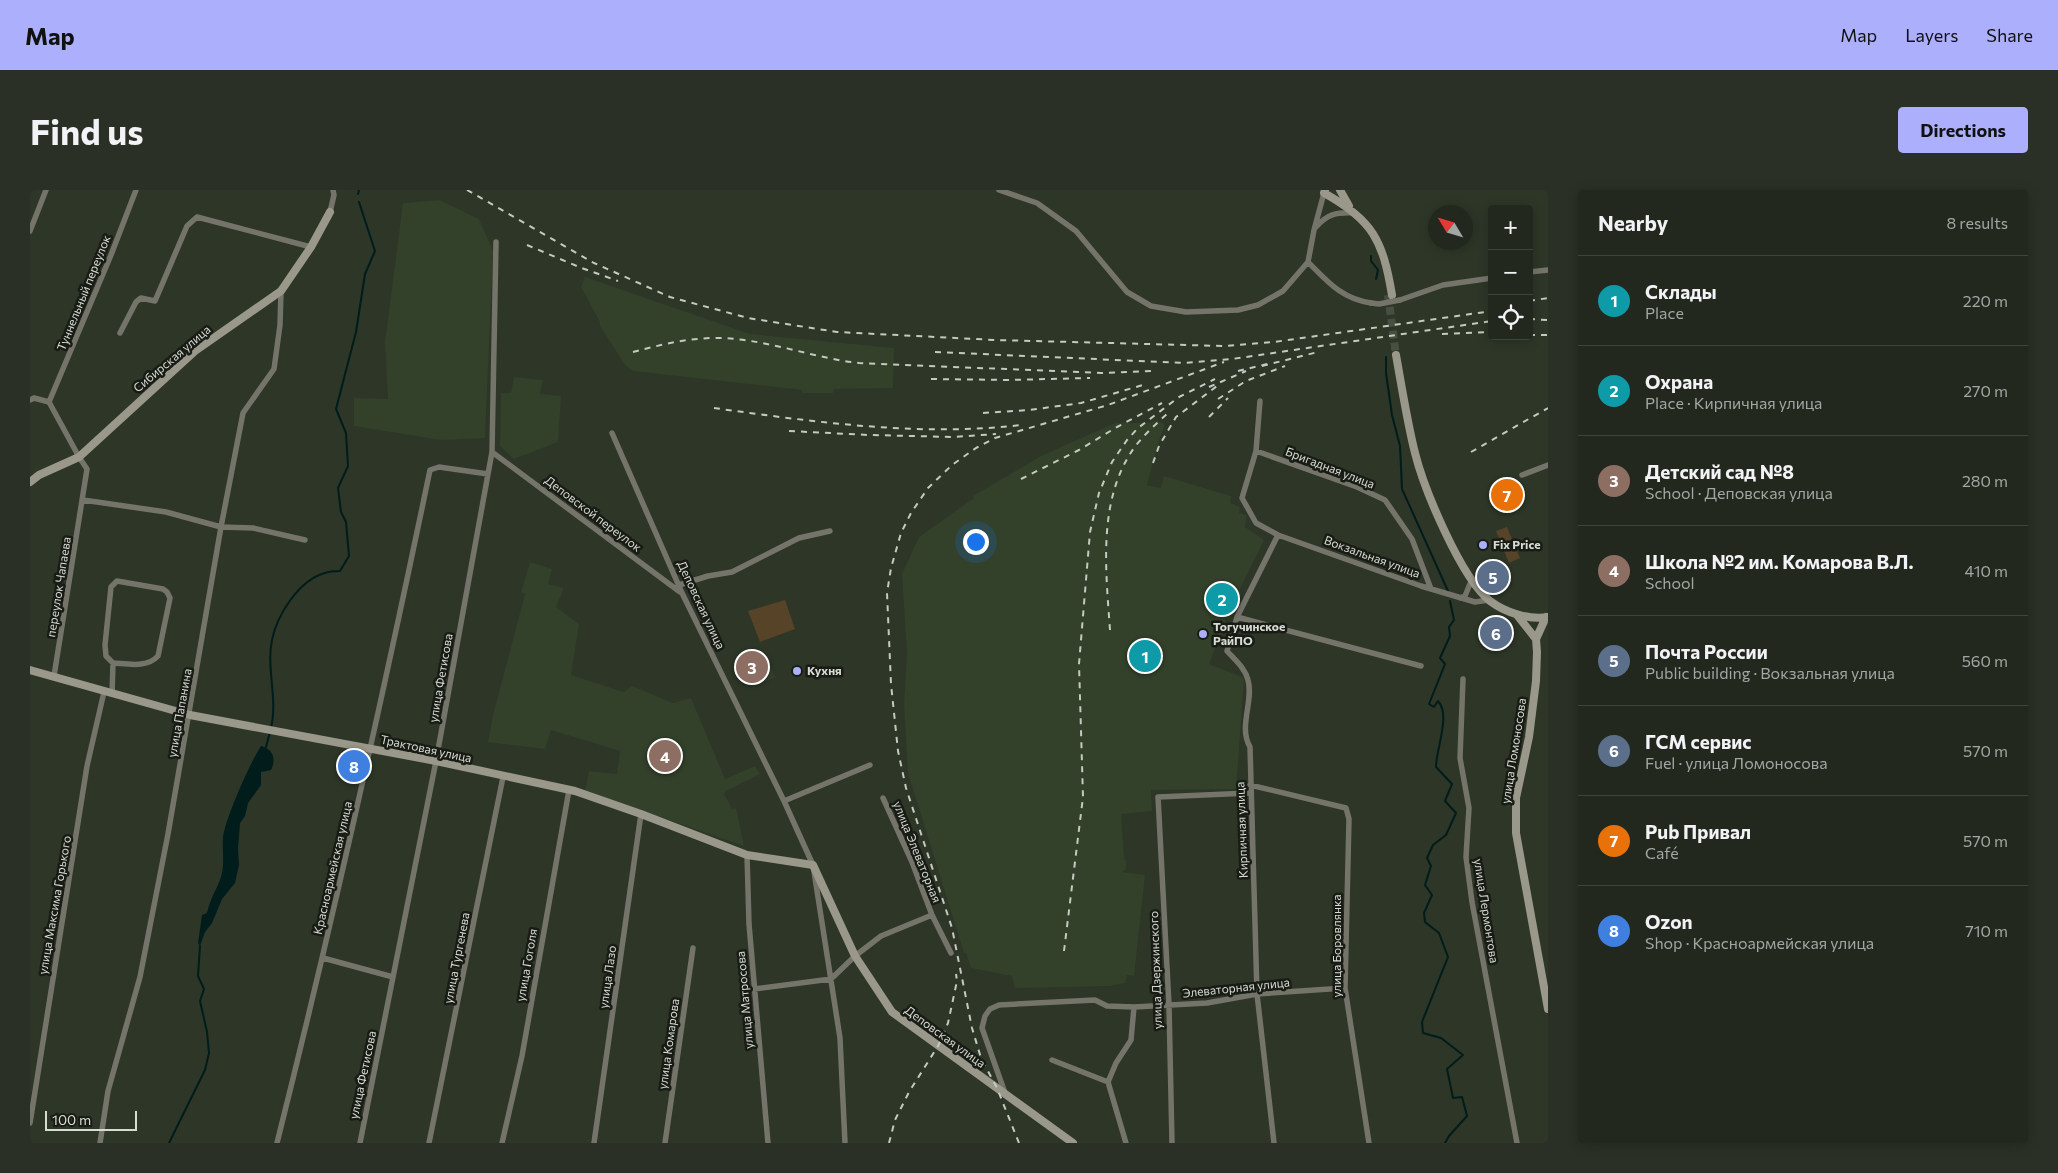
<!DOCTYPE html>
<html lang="en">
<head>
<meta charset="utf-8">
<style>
	body { margin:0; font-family:Commissioner,sans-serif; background:#2a3026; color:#f1f3f6 }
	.controls { position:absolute; right:15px; top:15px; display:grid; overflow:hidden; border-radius:5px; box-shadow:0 2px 12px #0003 }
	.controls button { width:45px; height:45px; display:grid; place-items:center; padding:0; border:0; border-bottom:1px solid #3f443b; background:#22281d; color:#f1f3f6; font:25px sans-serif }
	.compass { position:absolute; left:1398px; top:15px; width:45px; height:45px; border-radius:50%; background:#22281d; box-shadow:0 2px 12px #0003; rotate:308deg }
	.scale { position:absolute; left:15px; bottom:12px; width:92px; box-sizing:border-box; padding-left:5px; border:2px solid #d6dcd2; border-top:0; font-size:14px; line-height:18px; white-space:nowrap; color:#d6dcd2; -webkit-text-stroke:4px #181c15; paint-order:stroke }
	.you { position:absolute; left:945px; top:351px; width:18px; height:18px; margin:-12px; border:4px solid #fff; border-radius:50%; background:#1a73e8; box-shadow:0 0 0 8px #1a73e833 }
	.badge { display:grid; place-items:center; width:32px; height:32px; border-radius:50%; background:#acaffb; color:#fff; font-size:16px; font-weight:700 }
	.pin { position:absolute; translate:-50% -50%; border:2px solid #fff; box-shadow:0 1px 5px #0006 }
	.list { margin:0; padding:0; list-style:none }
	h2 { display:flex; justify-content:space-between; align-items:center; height:65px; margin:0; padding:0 20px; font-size:21px }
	h2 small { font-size:16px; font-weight:400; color:#a2a6a4 }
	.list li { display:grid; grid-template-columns:32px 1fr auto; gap:15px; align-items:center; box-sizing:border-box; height:90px; padding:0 20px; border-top:1px solid #3f443b }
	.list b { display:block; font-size:19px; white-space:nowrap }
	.list p { margin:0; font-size:16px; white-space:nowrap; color:#a2a6a4 }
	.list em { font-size:16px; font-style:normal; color:#a2a6a4 }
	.icon { flex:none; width:28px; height:28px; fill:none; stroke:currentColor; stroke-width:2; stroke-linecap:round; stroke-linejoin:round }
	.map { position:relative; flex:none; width:1518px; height:953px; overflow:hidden; border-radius:5px }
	header { display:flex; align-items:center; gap:30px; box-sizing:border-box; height:70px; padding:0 25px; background:#acaffb; color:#111 }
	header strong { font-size:24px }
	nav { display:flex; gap:28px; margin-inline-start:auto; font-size:18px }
	.intro { display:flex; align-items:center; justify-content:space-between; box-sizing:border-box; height:120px; padding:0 30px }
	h1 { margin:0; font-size:35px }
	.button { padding:12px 22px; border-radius:5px; background:#acaffb; color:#111; font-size:18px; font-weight:700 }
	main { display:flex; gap:30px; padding:0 30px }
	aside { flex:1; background:#22281d; border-radius:5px; box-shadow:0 2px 12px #0003 }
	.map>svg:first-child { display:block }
</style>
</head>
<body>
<header>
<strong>Map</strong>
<nav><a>Map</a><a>Layers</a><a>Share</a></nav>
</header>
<div class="intro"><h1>Find us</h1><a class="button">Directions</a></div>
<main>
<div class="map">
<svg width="1518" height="953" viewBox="0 0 1518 953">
	<rect width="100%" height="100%" fill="#2d3627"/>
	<!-- built -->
	<path fill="#33402a" d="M 409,10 L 449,29 L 463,61 L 455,248 L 411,250 L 324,236 L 324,208 L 358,209 L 355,152 L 373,13 Z
		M 555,87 L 720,144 L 864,158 L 863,198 L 804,199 L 803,203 L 772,203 L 772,200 L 603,181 L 595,175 L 570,136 L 570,132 L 551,97 Z
		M 484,187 L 513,190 L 510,204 L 531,206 L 528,252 L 484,269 L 470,256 L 471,203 L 481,203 Z
		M 1127,230 L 1135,235 L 1129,250 L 1117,295 L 1131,298 L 1134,286 L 1201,306 L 1200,313 L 1210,317 L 1209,323 L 1217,325 L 1215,337 L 1234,350 L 1209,401 L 1212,404 L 1199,429 L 1195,428 L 1195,433 L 1179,474 L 1212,487 L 1214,490 L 1206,599 L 1121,600 L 1122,621 L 1091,624 L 1094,669 L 1096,670 L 1096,679 L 1092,682 L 1115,685 L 1104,786 L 1097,785 L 1095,793 L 1080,796 L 985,798 L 982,786 L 941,778 L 936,763 L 934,763 L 878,583 L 874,514 L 877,463 L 872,384 L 889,347 L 944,308 L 943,306 L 1011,266 L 1085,233 L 1116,233 Z
		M 500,372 L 522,379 L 518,394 L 534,398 L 526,417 L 549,434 L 541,485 L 594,502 L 602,496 L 643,513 L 661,508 L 695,589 L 725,576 L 730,584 L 696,601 L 694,604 L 702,619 L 706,618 L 714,656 L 555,601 L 559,581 L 587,584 L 590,561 L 521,540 L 515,559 L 458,552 L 463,525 L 495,404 L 491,402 Z
		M 730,459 L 735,469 L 729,472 L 732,479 L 740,475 L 745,487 L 723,497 L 709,469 Z"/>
	<!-- green -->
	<path fill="#574328" d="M 1477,337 L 1490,368 L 1479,373 L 1466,341 Z
		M 755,410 L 765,439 L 730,452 L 718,421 Z"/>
	<!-- water -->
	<path fill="#001c1b" d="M 231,556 C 244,559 246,570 241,580 L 231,582 L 231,595 L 218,613 L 215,626 L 210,633 L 208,658 L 209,675 L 205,693 L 192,709 L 182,733 L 175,742 L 170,756 L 168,753 L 172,725 L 177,723 C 180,709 187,699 191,687 C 195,674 192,661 193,648 C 195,629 220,573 231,556 Z"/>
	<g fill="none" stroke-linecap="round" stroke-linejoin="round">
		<!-- stream -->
		<path stroke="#001c1b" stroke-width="2" d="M 328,4 L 329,0
			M 1341,66 L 1341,71 L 1348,80 L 1346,89
			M 1356,167 L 1356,183 L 1362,225 L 1370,256 L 1372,299 L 1418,401
			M 241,538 C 248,510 236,477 242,450 C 247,425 269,390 295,383 C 300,381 306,381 310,381 L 319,366 L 316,332 L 311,322 L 308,298 L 318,276 L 316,243 L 306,219 L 326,142 L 335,84 L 345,61 L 329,12
			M 236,557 L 240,542
			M 139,953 L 175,880 L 179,863 L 177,842 L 170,811 L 174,799 L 168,786 L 170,756
			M 1415,953 L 1419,946 L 1437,926 L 1432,907 L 1423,908 L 1417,879 L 1433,865 L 1411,848 L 1393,843 L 1392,832 L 1418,767 L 1409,743 L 1395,732 L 1394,723 L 1402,705 L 1395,695 L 1401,676 L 1397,668 L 1403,655 L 1416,645 L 1426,623 L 1415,611 L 1422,594 L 1406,577 C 1406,559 1421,525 1408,511 L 1404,517 L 1399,514 L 1415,474 L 1410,468 L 1420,446 L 1419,437 L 1424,430 L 1420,411"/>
		<!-- secondary-tunnel -->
		<path stroke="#464f41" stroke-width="8" stroke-dasharray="8 4" stroke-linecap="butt" d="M 1358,105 L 1366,165"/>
		<!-- street -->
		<path stroke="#75746b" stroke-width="5.5" d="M 969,0 L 1007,13 L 1046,41 L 1097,102 L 1121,116 L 1156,122 L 1208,120 L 1228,115 L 1253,101 L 1278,72 L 1284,40 L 1294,3
			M 300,22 L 304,5 L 303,0
			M 1285,38 C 1297,24 1306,22 1325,23
			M 0,41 L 16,0
			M 1278,72 C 1298,92 1312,109 1341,113
			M 1499,82 L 1518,80
			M 1370,110 L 1413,95 L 1462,88
			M 90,143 L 106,112 L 111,108 L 125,111 L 157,36 L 167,27 L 281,57
			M 0,210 L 4,208 L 19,212 L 49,267 L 57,279 L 24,486
			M 1230,211 L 1226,261 L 1212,308 L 1226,333 L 1248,345 L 1391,396 L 1445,412 L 1459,410
			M 19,212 L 81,65 L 106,0
			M 582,243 L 652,403 L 754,611 L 783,675 L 810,848 L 815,953
			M 1226,261 L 1327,297 L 1355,310 L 1382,349 L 1401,399
			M 462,262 L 650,402
			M 1492,285 L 1518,275
			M 53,310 L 136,322 L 191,337 L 223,338 L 275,350
			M 87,391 L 133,399 L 137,402 L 140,408 L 128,466 C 117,478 99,474 83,473 L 76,466 L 75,455 L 81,397 Z
			M 649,395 L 678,386 L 702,382 L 769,348 L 800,341
			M 1430,408 L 1435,406 L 1442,389
			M 1207,427 L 1391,476
			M 1433,489 L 1430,568 L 1439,618 L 1436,667 L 1442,712 L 1487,953
			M 82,504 L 83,473
			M 1220,595 L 1316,618 L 1319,629 L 1315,798 L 1339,953
			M 853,608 L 882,672 L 902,725
			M 754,611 L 840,575
			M 717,665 L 719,734 L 738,953
			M 293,768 L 363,787
			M 724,799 L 801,789 L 825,766 L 851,746 L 902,725 L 921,763
			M 1022,870 L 1078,892
			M 975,903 L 952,838 L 955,826 L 960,819 L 969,815 L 1065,810 L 1077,816 L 1104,817 L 1177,813 L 1227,804 L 1315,798
			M 0,933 L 57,576 L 74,502
			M 70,953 L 78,901 L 110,787 L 138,644 L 191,337 L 213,223 L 244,179 L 250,135 L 251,101
			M 247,953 C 303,730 353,506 400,280 L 409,277 L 458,284
			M 330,953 L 406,571 L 462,262 L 466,52
			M 399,953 L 473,587
			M 472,953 L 492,866 L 539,600
			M 564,953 L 611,624
			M 635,953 L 663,758
			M 1096,953 L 1078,892 L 1086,873 L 1101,850 L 1104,817
			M 1142,953 L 1139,815 L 1128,607 L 1220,603
			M 1244,953 L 1227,804 L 1220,557 C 1208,537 1224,511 1218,490 C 1215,478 1205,470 1197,461 L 1207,427 L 1248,345"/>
		<!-- secondary -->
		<path stroke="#99988a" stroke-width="8" d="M 1295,0 L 1294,3 C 1343,30 1353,51 1362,105
			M 1310,0 L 1319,16
			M 1366,165 C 1372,198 1377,231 1385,263 C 1394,299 1431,388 1460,411 C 1476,423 1499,430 1518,427
			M 0,292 L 9,285 L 49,267 L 165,161 L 251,101 L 281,57 L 300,22
			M 1487,425 L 1506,449
			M 1516,427 L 1506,449 L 1507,462 L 1506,491 L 1499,547 L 1486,608 L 1486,643 L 1518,819
			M 0,480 L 160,525 L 406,571 L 545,601 L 611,624 L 717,665 L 783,675 L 825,766 L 862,822 L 1043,953"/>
		<!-- rail -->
		<path stroke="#c4cac0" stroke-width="2" stroke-dasharray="6 6" stroke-linecap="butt" d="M 437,0 L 564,73 L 640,107 L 718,128 L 807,142 L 965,150 L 1194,156 L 1244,152 L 1462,121
			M 497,55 L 549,77 L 588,91
			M 1499,111 L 1518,108
			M 1499,129 L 1518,130
			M 1412,144 L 1462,142
			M 1499,145 L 1518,145
			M 603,162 C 630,155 657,148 686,148 C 734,148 782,168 829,173 L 1071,183 L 1122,181
			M 905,162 L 1155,173 L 1202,169 L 1462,131
			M 1232,176 L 1288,162
			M 1208,181 L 1237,174
			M 901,189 L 978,190 L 1060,188
			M 1179,197 L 1216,181
			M 1188,209 L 1216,191 L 1255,176
			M 684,218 C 784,232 891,247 991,235
			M 953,223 L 999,220 L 1051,213 L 1113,195
			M 1179,227 L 1198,208
			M 759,241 L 839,245 L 924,247 L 966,244
			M 1441,262 L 1518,218
			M 1123,273 L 1129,256 L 1146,227 L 1187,196
			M 991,289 L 1049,260 L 1087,237 L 1132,213
			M 1080,440 C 1076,383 1068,315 1100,264 C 1109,249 1126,234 1139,222
			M 1034,761 L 1053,607 L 1049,474 L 1060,342 L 1069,303 L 1082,272 L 1097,250 L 1108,238 L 1149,207 L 1185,189
			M 859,953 L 865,930 L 879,902 L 908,856 L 918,833 L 927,791 L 926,784
			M 989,953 L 967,898 L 951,868 L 942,838 L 922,738 L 876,598 L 868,561 L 861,494 L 857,403 L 861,378 L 871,343 L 881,323 L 898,298 L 922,275 L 946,258 L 965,248 L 1078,215 L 1194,172"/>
		<!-- street-bridge -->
		<path stroke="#75746b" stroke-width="5.5" d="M 1341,113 L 1349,114 L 1370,110"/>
	</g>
	<!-- markers -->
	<g fill="#acaffb" stroke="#181c15" stroke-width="2">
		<circle cx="1453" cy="355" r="5"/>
		<circle cx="1173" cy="444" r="5"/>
		<circle cx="767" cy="481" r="5"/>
	</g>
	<g text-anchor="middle" stroke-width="5" stroke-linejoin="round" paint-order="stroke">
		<!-- street labels -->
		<g font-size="12" fill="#d6dcd2" stroke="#181c15">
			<text transform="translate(54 103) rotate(-68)" y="4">Туннельный переулок</text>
			<text transform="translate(142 169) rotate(-40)" y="4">Сибирская улица</text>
			<text transform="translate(1300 278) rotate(21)" y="4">Бригадная улица</text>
			<text transform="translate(563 324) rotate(37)" y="4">Деповской переулок</text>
			<text transform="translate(1342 367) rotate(20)" y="4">Вокзальная улица</text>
			<text transform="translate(29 397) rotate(-81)" y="4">переулок Чапаева</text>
			<text transform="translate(671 415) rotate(65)" y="4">Деповская улица</text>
			<text transform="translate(411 488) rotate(-80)" y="4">улица Фетисова</text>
			<text transform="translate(150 523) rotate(-80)" y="4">улица Папанина</text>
			<text transform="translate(396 559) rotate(12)" y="4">Трактовая улица</text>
			<text transform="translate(1484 561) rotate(-81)" y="4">улица Ломоносова</text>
			<text transform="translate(1212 640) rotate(-92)" y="4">Кирпичная улица</text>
			<text transform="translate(887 662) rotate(68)" y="4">улица Элеваторная</text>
			<text transform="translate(303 678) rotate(-77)" y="4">Красноармейская улица</text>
			<text transform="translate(25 715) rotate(-80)" y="4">улица Максима Горького</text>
			<text transform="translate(1456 721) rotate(81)" y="4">улица Лермонтова</text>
			<text transform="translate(1307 756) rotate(-90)" y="4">улица Боровлянка</text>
			<text transform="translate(427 768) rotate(-79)" y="4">улица Тургенева</text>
			<text transform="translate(497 775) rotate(-80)" y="4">улица Гоголя</text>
			<text transform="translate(1126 780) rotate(-92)" y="4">улица Дзержинского</text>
			<text transform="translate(578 787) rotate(-82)" y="4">улица Лазо</text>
			<text transform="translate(1206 798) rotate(-6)" y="4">Элеваторная улица</text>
			<text transform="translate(715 810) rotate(-95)" y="4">улица Матросова</text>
			<text transform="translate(915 847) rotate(36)" y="4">Деповская улица</text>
			<text transform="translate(639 854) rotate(-82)" y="4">улица Комарова</text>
			<text transform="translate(333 885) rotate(-78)" y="4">улица Фетисова</text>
		</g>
		<!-- poi labels -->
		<g font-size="12" font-weight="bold" fill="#d6dcd2" stroke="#181c15" text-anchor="start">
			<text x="1463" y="359">Fix Price</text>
			<text x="1183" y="441">Тогучинское<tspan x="1183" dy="14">РайПО</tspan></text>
			<text x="777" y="485">Кухня</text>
		</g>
	</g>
</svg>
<div class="controls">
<button>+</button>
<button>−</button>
<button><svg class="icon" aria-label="locate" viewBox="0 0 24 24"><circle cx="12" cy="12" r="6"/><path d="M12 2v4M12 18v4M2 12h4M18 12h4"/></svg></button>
</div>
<svg class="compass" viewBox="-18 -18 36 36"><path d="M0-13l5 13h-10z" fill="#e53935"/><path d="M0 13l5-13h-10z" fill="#a2a6a4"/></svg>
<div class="scale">100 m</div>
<div class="you"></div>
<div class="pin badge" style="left:1115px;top:466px;background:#0f9aa8">1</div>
<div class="pin badge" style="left:1192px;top:409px;background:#0f9aa8">2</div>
<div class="pin badge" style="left:722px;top:477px;background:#8d6e63">3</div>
<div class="pin badge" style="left:635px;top:566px;background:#8d6e63">4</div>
<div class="pin badge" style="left:1463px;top:387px;background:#5c6f8a">5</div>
<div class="pin badge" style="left:1466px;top:443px;background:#5c6f8a">6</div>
<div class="pin badge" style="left:1477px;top:305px;background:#e8710a">7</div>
<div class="pin badge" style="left:324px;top:576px;background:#3f7fe0">8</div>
</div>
<aside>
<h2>Nearby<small>8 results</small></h2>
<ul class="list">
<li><span class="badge" style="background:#0f9aa8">1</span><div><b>Склады</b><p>Place</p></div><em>220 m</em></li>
<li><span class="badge" style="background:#0f9aa8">2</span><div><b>Охрана</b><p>Place · Кирпичная улица</p></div><em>270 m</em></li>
<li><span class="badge" style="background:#8d6e63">3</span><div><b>Детский сад №8</b><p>School · Деповская улица</p></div><em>280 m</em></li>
<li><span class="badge" style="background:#8d6e63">4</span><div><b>Школа №2 им. Комарова В.Л.</b><p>School</p></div><em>410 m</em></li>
<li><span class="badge" style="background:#5c6f8a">5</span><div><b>Почта России</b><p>Public building · Вокзальная улица</p></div><em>560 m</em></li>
<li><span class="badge" style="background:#5c6f8a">6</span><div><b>ГСМ сервис</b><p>Fuel · улица Ломоносова</p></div><em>570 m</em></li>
<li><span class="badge" style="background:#e8710a">7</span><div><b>Pub Привал</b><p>Café</p></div><em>570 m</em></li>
<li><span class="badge" style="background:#3f7fe0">8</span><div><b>Ozon</b><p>Shop · Красноармейская улица</p></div><em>710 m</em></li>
</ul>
</aside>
</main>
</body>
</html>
